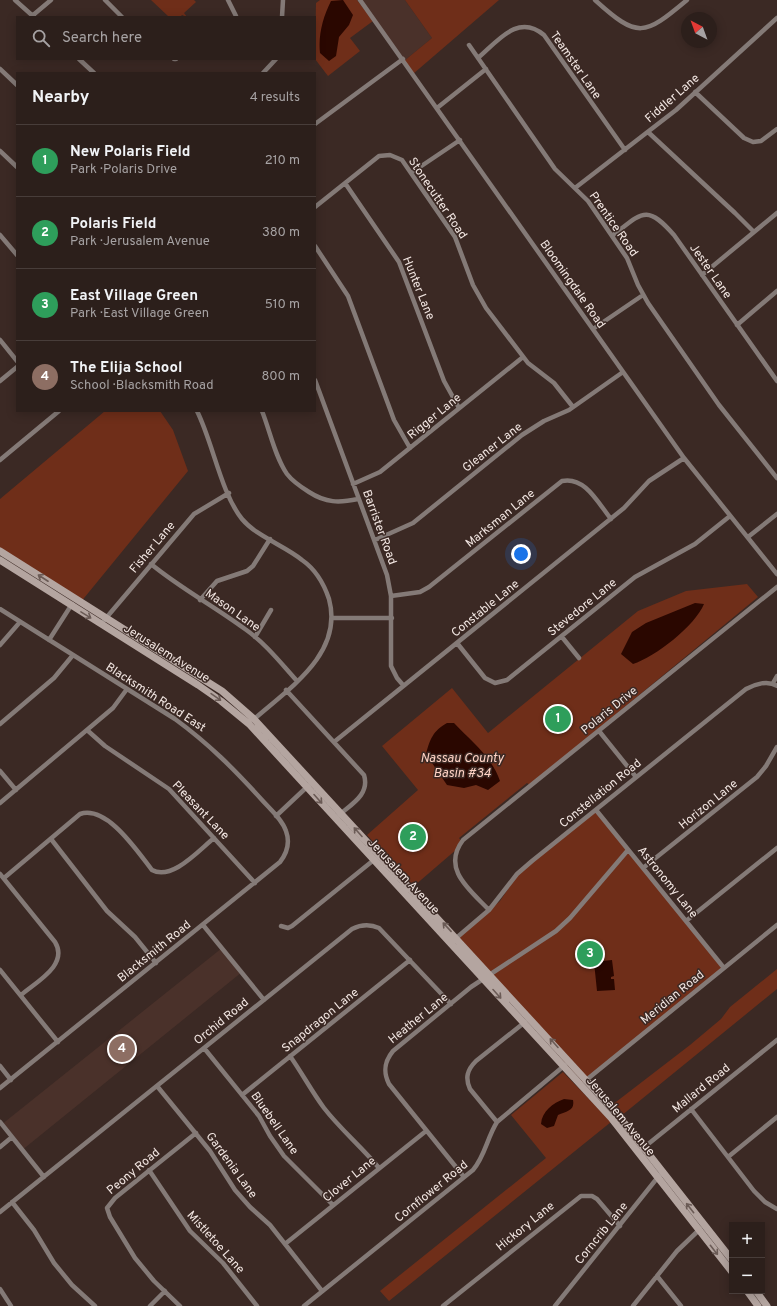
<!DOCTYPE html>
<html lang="en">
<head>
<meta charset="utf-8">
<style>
	body { margin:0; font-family:Overpass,sans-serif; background:#382c28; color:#f1f3f6 }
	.controls { position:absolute; right:12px; bottom:12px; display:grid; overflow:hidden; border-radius:0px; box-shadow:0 2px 10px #0003 }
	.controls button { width:36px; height:36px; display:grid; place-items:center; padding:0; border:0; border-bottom:1px solid #483d3a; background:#2c1f1b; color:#f1f3f6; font:20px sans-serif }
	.compass { position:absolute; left:681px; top:12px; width:36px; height:36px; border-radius:50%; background:#2c1f1b; box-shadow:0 2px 10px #0003; rotate:319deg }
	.you { position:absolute; left:521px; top:554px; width:14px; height:14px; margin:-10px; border:3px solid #fff; border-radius:50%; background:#1a73e8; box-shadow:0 0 0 6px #1a73e833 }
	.badge { display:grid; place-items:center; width:26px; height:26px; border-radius:50%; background:#78bff8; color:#fff; font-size:13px; font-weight:700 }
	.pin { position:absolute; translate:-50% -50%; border:2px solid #fff; box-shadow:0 1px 4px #0006 }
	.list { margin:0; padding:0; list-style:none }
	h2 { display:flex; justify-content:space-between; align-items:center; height:52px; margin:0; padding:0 16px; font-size:17px }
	h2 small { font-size:13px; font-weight:400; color:#a6a2a3 }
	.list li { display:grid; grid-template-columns:26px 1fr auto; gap:12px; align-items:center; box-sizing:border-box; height:72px; padding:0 16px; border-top:1px solid #483d3a }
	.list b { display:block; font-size:15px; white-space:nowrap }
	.list p { margin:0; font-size:13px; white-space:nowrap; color:#a6a2a3 }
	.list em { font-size:13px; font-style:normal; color:#a6a2a3 }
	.icon { flex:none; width:22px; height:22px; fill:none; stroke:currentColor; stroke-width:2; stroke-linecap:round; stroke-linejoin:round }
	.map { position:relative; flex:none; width:777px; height:1306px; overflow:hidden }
	.search { position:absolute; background:#2c1f1b; box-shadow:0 2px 10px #0003; left:16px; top:16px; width:300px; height:44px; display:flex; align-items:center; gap:10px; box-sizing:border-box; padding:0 14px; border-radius:0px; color:#a6a2a3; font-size:15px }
	.panel { position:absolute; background:#2c1f1b; box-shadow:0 2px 10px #0003; left:16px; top:72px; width:300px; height:340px; border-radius:0px }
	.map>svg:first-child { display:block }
</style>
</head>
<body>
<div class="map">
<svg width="777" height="1306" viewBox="0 0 777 1306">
	<rect width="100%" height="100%" fill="#3b2924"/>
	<!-- built -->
	<path fill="#4a312a" d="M 357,0 L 405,0 L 432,38 L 404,61 Z
		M 222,948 L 242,972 L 21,1151 L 1,1125 Z"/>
	<!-- green -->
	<path fill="#6f2e19" d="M 151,0 L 194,0 L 196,2 L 184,13 L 187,17 L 182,15 L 180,17 L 169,17 Z
		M 320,0 L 357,0 L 373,21 L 350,38 L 360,51 L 328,76 L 315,59 L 316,3 Z
		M 405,0 L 499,0 L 413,74 L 404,61 L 432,38 Z
		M 105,411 L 160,411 L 173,430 L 188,471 L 80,603 L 0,552 L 0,499 Z
		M 747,584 L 758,597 L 530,785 L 527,783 L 459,838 L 462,842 L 457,849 L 414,886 L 367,835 L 418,790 L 382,746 L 452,688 L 488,733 L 638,611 L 686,591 Z
		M 597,810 L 724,968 L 583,1082 L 455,941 L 500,901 L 518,874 Z
		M 777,969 L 777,989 L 621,1116 L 612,1105 L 690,1045 L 721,1019 L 730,1007 Z
		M 563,1072 L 611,1122 L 389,1301 L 380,1291 L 546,1158 L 511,1115 Z"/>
	<!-- water -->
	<path fill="#2a0700" d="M 343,0 L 353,15 L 349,25 L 339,37 L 336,56 L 329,61 L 320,53 C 318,35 323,17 331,1 Z
		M 695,603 L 704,604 C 695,626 655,657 633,664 L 621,654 L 632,632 L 646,623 Z
		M 447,723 L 454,723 C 471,741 492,757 500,781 L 488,790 L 476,785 L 464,788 L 447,785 L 426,754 C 430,739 433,731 447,723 Z
		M 612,960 L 614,976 L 611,977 L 611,979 L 614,979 L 615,990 L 597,991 L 594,962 Z
		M 564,1099 L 573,1100 C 575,1111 567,1111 558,1115 L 554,1126 L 547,1128 L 541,1124 C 542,1111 553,1103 564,1099 Z"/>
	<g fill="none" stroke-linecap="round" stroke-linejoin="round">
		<!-- street -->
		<path stroke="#847a77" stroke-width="4.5" d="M 15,0 L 34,17
			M 105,0 L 122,17
			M 228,0 L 236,16
			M 360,0 L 684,458 L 777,574
			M 595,0 C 638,39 644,36 687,0
			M 32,16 L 51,0
			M 282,17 L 283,0
			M 469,45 L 555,169 L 588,201 L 627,258 L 638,285 L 648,303 L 719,405 L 777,478
			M 478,58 C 498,41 518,13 544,35 L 625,150
			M 79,59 L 94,73
			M 174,59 L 176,59
			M 0,69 L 17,85
			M 263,73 L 276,59
			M 695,92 L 744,138 L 753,142 L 761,141 L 777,129
			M 437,108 L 486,69
			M 315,124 L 403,59
			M 648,132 L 735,213 L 754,232
			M 0,151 L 17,167
			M 411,173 L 460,140
			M 345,183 L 399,262 L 444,381 L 459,408
			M 575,188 L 676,110 L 777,18
			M 315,207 L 379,156 L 390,155 L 402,160 L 455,237 L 473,285 L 486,308 L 528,363 L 554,383 L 573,407
			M 0,235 L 17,255
			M 612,236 C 642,213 646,203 674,235 L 777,381
			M 315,246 L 348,296 L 394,420 L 410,448
			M 702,275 L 777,213
			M 737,325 L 777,291
			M 593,329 L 643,295
			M 0,340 L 17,361
			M 315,380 L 387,575 L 391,596 L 391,666 L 397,678 L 403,685
			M 0,381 L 17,367
			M 197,411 C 213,443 221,493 242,519 C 256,536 285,546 302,560 C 315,569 324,584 329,599 C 344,654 288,689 253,720
			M 262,411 C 270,431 275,457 287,474 C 293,482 301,487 309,492 C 326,503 339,503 358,499
			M 0,460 L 59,411
			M 353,484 L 380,472 L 523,357
			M 748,537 L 777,514
			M 375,540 L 413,523 L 522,435 L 544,421 L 569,410 L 623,372
			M 151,564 C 180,588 214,606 245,629 C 265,643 280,662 297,681
			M 391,596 L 420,592 L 429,587 L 562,481 C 585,476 598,503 611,519
			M 200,600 L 217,581 L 247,571 L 253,566 L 270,539
			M 0,609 L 175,719 C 209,744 234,769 262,800 C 270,809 282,819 286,831 C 290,842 287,853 280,862 L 0,1088
			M 332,618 L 392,618
			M 101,624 L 194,514 L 229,493
			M 255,637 L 271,610
			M 562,637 L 579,658
			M 49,640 L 72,604
			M 457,643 L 485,678 L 495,683 L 507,680 L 635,577 L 695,544 L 730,516
			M 0,645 L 20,622
			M 773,683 L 777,676
			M 286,690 L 364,775 C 370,794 352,804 339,815
			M 0,724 L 54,678 L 73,655
			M 87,730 L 105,746 L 169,789 L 255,883
			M 599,731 L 636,777
			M 334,742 L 624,508 L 649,481 L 684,458
			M 0,771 L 16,790
			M 0,803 L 113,708 L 127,689
			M 596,810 L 724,968
			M 276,816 L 309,785
			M 51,839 L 107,911 L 135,937 L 156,963
			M 643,868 L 757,777 L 766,766 L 777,747
			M 0,874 L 55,942 C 69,965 36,982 21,995
			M 4,878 L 80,814 C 107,805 137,851 152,870 C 172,881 199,850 214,838
			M 489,910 C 470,890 441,869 463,840 L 777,587
			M 686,921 L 777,848
			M 203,925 L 264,1000
			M 281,926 L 288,928 L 292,926 L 375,859
			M 455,939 L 489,910 L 517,874 L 532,861 L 746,689 C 755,684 768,680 777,686
			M 0,970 L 58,1042
			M 204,1048 L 259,1116 L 270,1136 L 284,1156 L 333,1205
			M 290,1056 C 302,1073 312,1092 324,1108 C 341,1130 362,1147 379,1168
			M 0,1066 L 11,1080
			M 585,1081 L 777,925
			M 157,1086 L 210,1151 L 235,1190 L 250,1207 L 270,1225 L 322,1291
			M 242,1095 L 410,960
			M 691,1109 L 754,1191 L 765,1202 L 777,1209
			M 0,1122 L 44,1177
			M 497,1122 L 470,1089 C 465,1078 467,1070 476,1061 L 525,1022
			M 0,1147 L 12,1137
			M 642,1149 L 777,1040
			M 728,1157 L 777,1117
			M 149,1170 L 190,1231 L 223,1263 L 257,1306
			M 464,1177 L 389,1084 C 383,1072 384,1062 393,1051 L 471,987 L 556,931 L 570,918 L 628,850
			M 12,1202 L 34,1230 L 54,1263 L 72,1285 L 95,1306
			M 0,1212 L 352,929 C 362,924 370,924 379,928 L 451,1004
			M 285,1244 L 426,1131
			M 657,1276 L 681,1306
			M 0,1289 L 11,1306
			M 150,1306 L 165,1291
			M 180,1306 L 154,1281 L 135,1258 L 110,1217 L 107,1208 L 115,1198 L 196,1133
			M 304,1306 L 473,1170 C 485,1156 487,1138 497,1122 L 565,1065
			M 443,1306 L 581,1196 L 592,1196 L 597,1199 L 620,1226
			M 555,1306 L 662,1172
			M 633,1306 L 677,1251 L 700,1229"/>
		<!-- secondary -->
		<path stroke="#b4a5a0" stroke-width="7" d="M 0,551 L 222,691 L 254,719 L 618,1115 L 732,1260
			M 0,560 L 198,685 L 221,701 L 249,724 L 612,1119 L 732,1272
			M 747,1291 L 758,1306
			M 756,1291 L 767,1306"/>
	</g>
	<!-- one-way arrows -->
	<defs><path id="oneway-shaft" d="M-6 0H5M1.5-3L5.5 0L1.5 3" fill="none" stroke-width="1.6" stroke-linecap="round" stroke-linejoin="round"/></defs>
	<g stroke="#6b5b56">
		<use href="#oneway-shaft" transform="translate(43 578) rotate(-147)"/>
		<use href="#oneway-shaft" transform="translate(86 615) rotate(32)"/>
		<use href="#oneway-shaft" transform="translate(216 697) rotate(35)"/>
		<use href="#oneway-shaft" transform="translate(318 799) rotate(48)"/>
		<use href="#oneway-shaft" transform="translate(358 832) rotate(-132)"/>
		<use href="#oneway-shaft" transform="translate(447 927) rotate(-133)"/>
		<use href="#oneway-shaft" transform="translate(497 994) rotate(48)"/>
		<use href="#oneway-shaft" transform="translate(554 1043) rotate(-132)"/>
		<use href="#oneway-shaft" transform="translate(690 1208) rotate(-128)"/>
		<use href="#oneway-shaft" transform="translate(714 1250) rotate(52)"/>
	</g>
	<g text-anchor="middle" stroke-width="3" stroke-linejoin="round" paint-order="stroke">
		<!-- street labels -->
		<g font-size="12" fill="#f3e7e3" stroke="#3b2924">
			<text transform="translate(576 65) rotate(55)" y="4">Teamster Lane</text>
			<text transform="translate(672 98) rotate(-41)" y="4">Fiddler Lane</text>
			<text transform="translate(438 198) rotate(56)" y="4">Stonecutter Road</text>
			<text transform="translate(614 224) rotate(55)" y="4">Prentice Road</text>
			<text transform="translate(711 271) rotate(55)" y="4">Jester Lane</text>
			<text transform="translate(573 284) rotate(55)" y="4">Bloomingdale Road</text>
			<text transform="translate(419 288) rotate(68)" y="4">Hunter Lane</text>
			<text transform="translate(434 416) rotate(-39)" y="4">Rigger Lane</text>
			<text transform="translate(492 447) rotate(-38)" y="4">Gleaner Lane</text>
			<text transform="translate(500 518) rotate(-39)" y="4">Marksman Lane</text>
			<text transform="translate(380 527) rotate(70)" y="4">Barrister Road</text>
			<text transform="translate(152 547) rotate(-50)" y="4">Fisher Lane</text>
			<text transform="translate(582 607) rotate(-39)" y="4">Stevedore Lane</text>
			<text transform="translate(485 608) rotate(-39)" y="4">Constable Lane</text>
			<text transform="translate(233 610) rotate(35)" y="4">Mason Lane</text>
			<text transform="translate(167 653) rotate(32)" y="4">Jerusalem Avenue</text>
			<text transform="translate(156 697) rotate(33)" y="4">Blacksmith Road East</text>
			<text transform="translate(609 710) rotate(-39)" y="4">Polaris Drive</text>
			<text transform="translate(600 793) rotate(-39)" y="4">Constellation Road</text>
			<text transform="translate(708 804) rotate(-39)" y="4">Horizon Lane</text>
			<text transform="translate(201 810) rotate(46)" y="4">Pleasant Lane</text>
			<text transform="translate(404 876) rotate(47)" y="4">Jerusalem Avenue</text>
			<text transform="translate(668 882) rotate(51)" y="4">Astronomy Lane</text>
			<text transform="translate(154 951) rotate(-39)" y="4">Blacksmith Road</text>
			<text transform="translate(672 997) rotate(-39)" y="4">Meridian Road</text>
			<text transform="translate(418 1018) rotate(-39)" y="4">Heather Lane</text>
			<text transform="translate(320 1020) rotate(-39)" y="4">Snapdragon Lane</text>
			<text transform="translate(221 1021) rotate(-39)" y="4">Orchid Road</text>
			<text transform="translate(701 1088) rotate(-39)" y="4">Mallard Road</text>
			<text transform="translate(621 1116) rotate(50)" y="4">Jerusalem Avenue</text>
			<text transform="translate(275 1123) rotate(55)" y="4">Bluebell Lane</text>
			<text transform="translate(232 1165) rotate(54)" y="4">Gardenia Lane</text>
			<text transform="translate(133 1171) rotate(-40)" y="4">Peony Road</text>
			<text transform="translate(349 1179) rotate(-39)" y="4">Clover Lane</text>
			<text transform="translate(431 1191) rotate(-39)" y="4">Cornflower Road</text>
			<text transform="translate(525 1226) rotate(-39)" y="4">Hickory Lane</text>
			<text transform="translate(601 1233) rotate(-51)" y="4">Corncrib Lane</text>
			<text transform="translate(216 1242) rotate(48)" y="4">Mistletoe Lane</text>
		</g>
		<!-- water labels -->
		<g font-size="13" font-style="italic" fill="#ffd3c5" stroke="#3b2924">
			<text x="462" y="762">Nassau County<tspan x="462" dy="15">Basin #34</tspan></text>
		</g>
	</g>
</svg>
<div class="controls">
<button>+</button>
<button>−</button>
</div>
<svg class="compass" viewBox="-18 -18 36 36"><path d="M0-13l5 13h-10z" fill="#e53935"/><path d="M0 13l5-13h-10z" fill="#a6a2a3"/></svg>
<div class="you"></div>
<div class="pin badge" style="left:558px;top:719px;background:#2e9e5b">1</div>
<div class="pin badge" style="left:413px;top:837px;background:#2e9e5b">2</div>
<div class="pin badge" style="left:590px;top:954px;background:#2e9e5b">3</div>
<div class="pin badge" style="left:122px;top:1049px;background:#8d6e63">4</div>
<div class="search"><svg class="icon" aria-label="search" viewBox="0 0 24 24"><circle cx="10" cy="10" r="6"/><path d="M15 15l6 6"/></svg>Search here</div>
<section class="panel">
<h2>Nearby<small>4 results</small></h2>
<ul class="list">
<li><span class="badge" style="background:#2e9e5b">1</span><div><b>New Polaris Field</b><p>Park · Polaris Drive</p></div><em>210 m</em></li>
<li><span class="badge" style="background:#2e9e5b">2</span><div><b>Polaris Field</b><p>Park · Jerusalem Avenue</p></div><em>380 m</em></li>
<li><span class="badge" style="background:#2e9e5b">3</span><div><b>East Village Green</b><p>Park · East Village Green</p></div><em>510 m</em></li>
<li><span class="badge" style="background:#8d6e63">4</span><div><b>The Elija School</b><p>School · Blacksmith Road</p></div><em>800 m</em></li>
</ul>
</section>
</div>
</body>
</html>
